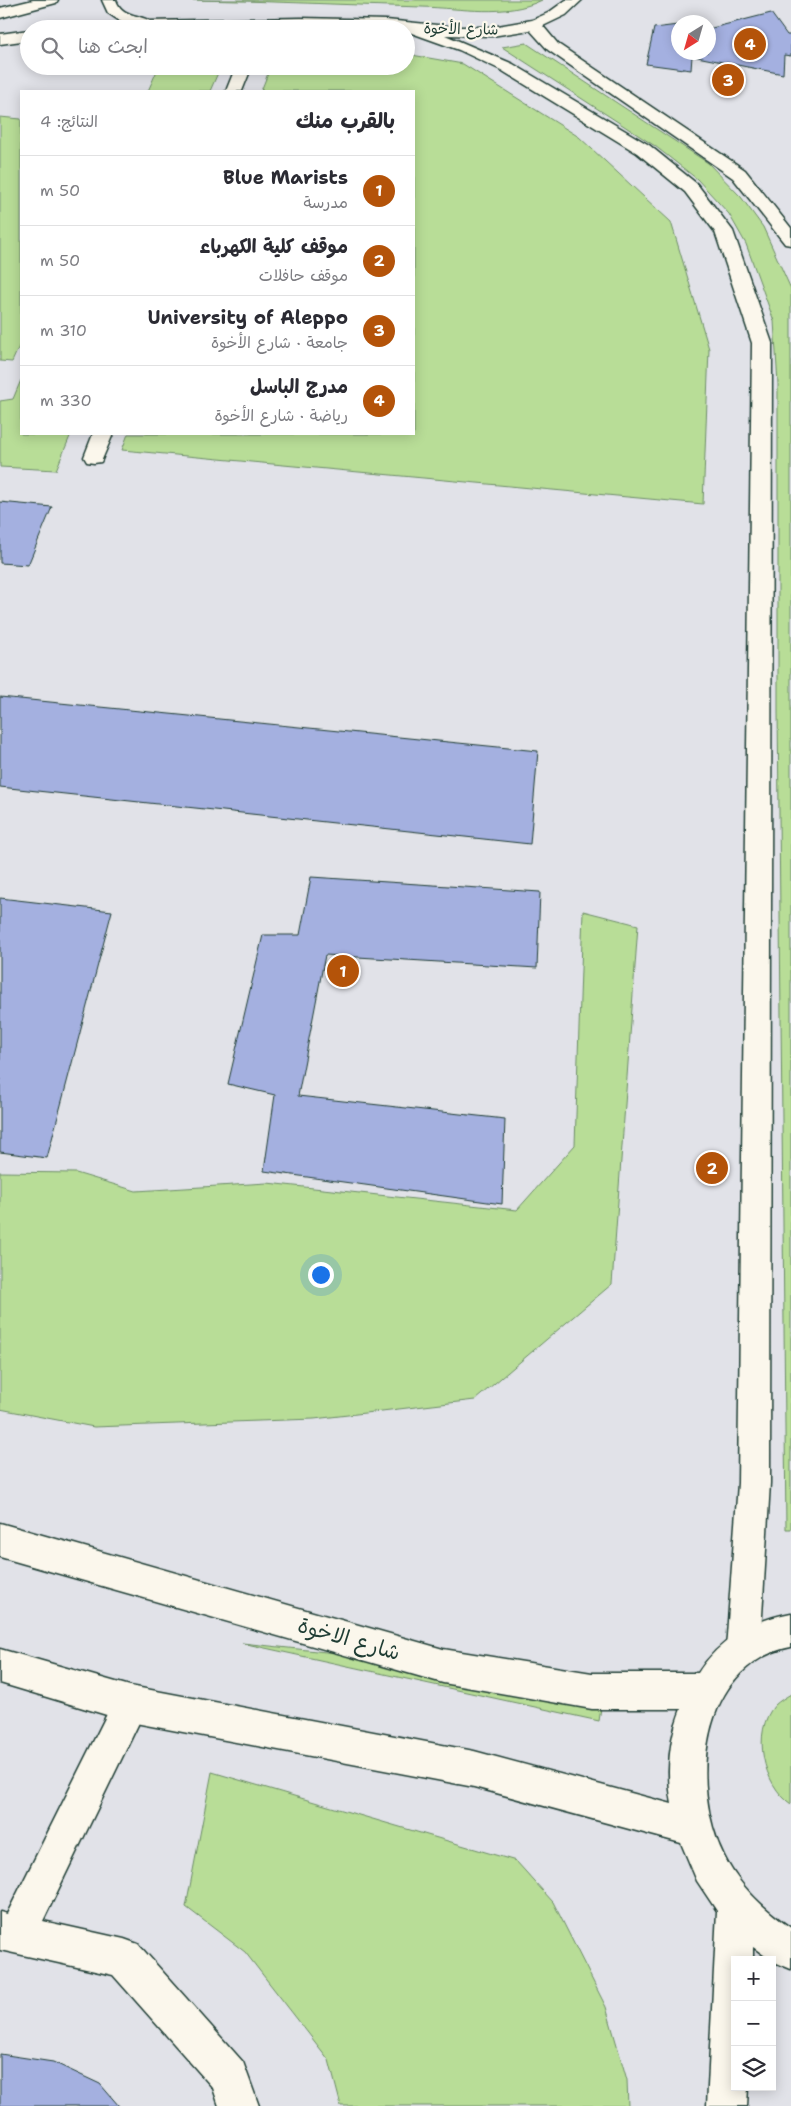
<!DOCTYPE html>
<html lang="ar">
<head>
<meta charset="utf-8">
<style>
	body { margin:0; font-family:"Shantell Sans","Playpen Sans Arabic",sans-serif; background:#f2f2f3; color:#2b2b33; direction:rtl }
	.controls { position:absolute; right:15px; bottom:15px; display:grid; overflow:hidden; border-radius:0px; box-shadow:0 2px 12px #0003 }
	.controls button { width:45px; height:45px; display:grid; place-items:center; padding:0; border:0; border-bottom:1px solid #e1e1e2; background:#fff; color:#2b2b33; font:25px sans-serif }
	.compass { position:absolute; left:671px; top:15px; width:45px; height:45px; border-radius:50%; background:#fff; box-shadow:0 2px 12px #0003; rotate:217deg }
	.you { position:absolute; left:320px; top:1274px; width:18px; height:18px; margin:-12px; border:4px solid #fff; border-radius:50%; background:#1a73e8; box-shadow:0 0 0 8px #1a73e833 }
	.badge { display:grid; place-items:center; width:32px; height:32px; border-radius:50%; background:#b45309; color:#fff; font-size:16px; font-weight:700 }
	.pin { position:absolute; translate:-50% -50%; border:2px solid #fff; box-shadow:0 1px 5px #0006 }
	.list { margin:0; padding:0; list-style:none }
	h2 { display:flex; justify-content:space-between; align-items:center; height:65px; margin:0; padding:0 20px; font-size:21px }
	h2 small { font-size:16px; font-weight:400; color:#7c7c81 }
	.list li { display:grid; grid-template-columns:32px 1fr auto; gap:15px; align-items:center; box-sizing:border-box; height:70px; padding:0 20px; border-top:1px solid #e1e1e2 }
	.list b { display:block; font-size:19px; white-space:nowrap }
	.list p { margin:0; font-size:16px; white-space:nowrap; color:#7c7c81 }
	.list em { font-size:16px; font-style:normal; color:#7c7c81 }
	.icon { flex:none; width:28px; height:28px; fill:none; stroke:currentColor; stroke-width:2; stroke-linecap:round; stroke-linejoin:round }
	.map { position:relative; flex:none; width:791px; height:2106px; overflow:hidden; direction:ltr }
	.search { position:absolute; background:#fff; box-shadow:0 2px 12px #0003; left:20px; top:20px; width:395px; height:55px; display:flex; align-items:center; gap:12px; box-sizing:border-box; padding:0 18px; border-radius:28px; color:#7c7c81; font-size:19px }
	.panel { position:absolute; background:#fff; box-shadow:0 2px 12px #0003; left:20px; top:90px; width:395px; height:345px; border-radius:0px; direction:rtl }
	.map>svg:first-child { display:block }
</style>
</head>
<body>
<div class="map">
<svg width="791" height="2106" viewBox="0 0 791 2106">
	<rect width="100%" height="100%" fill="#e1e2e8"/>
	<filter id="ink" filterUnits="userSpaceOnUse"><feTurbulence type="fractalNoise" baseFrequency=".02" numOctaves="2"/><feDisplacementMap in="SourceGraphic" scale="10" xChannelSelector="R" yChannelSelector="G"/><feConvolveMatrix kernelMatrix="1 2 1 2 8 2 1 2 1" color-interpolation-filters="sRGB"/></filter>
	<g filter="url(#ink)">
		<!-- green -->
		<path fill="#b8dd97" stroke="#6c8d66" d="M 193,0 L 542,0 C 506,18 461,8 422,7 C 346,5 270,1 193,0 Z
			M 526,43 L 708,163 L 741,197 L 763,227 L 791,289 L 791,1529 L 786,1529 L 778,710 L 778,384 L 774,321 L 746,244 L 729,214 L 697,179 L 655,146 L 502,47 Z
			M 406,54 L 463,64 L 579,137 L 671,222 L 709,349 L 703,504 L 122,450 L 128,434 L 414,434 L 414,91 L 261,91 L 271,66 L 406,66 Z
			M 159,66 L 221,66 L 210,91 L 148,91 Z
			M 0,117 L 21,119 L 21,342 L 12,362 L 0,361 Z
			M 21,380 L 21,434 L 71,434 L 56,470 L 0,467 L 0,401 L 13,399 Z
			M 583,911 L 638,925 L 612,1284 L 475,1400 L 314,1419 L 94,1427 L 0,1409 L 0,1172 L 76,1173 L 136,1191 L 267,1183 L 517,1210 L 575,1145 Z
			M 242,1643 L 605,1682 L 599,1721 Z
			M 791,1694 L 791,1804 C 763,1785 751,1732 775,1705 C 779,1701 786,1697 791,1694 Z
			M 212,1772 L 516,1861 L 553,1902 L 606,2007 L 627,2080 L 628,2106 L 341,2106 L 329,2060 L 245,1952 L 186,1907 Z"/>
		<!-- building -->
		<path fill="#a4b0e0" stroke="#1f3d34" d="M 771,13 L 787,35 L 791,35 L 791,56 L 784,55 L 783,74 L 692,56 L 691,70 L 646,64 L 654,28 L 678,25 L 678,52 L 708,52 L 708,29 Z
			M 0,502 L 52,507 L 28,565 L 0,563 Z
			M 0,697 L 538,751 L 530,844 L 0,787 Z
			M 311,877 L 540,892 L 537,968 L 325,955 L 298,1096 L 505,1119 L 502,1204 L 264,1171 L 275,1095 L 228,1084 L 263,935 L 300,935 Z
			M 0,898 L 112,911 L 47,1158 L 0,1152 Z
			M 0,2054 L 53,2062 L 100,2084 L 119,2106 L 0,2106 Z"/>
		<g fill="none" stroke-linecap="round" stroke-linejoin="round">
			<defs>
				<path id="street" d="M 236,66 L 252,66 L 242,91 L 226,91 Z
					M 93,434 L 113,434 L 101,462 L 94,463 L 87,462 L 84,457 Z
					M 130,1686 L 142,1692 L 148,1704 L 43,1921 L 124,1939 L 138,1944 L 243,2062 L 259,2106 L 219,2106 L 213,2088 L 113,1975 L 0,1950 L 0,1912 L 7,1914 L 118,1692 Z"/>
				<path id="secondary" d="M 33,0 L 58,0 L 56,3 L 0,18 L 0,8 Z
					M 102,0 L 116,0 C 122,17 138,14 150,21 L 301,18 L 386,20 L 457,27 L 492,27 L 532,20 L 548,13 L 566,0 L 582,0 L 566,15 L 543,26 L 558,44 L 745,170 L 791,228 L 791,245 L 785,244 L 733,178 L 548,50 L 530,30 L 492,36 L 445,35 L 513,64 L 649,145 L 697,184 L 733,231 L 772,343 L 770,1483 L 760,1649 L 755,1661 L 743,1666 L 731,1661 L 726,1649 L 738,1483 L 752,343 L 715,232 L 685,192 L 637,153 L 501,70 L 459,50 L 406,31 L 406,29 L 268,27 L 93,29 L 95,26 L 123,23 L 108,13 Z
					M 29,30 L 29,40 L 0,44 L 0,34 Z"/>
				<path id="primary" d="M 0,1523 L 443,1649 L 592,1673 L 698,1673 C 719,1640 753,1620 791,1613 L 791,1647 C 699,1665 689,1786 724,1856 C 738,1885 765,1910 791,1928 L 791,1969 L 772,1961 L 753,1947 L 753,1960 L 735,1960 L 735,2087 L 748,2087 L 747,2106 L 707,2106 L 717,1911 L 697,1881 L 681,1843 L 474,1787 L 130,1722 L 0,1683 L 0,1649 L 130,1686 L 474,1751 L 672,1804 C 666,1772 669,1739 681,1709 L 592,1709 L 443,1683 L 0,1557 Z"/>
			</defs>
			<!-- street casing -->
			<use href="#street" stroke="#1f3d34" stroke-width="3"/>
			<!-- secondary casing -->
			<use href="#secondary" stroke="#1f3d34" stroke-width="3"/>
			<!-- primary casing -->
			<use href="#primary" stroke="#1f3d34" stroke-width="3"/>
			<!-- street -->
			<use href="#street" fill="#fbf7ec" fill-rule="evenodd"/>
			<!-- secondary -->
			<use href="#secondary" fill="#fbf7ec" fill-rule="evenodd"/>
			<!-- primary -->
			<use href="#primary" fill="#fbf7ec" fill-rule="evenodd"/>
		</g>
	</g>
	<g text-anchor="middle" stroke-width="4.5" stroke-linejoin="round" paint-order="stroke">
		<!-- far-street labels -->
		<g font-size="15" fill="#1f3d34" stroke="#fbf7ec">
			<text transform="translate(461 29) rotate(1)" y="5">شارع الأخوة</text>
		</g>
		<!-- near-street labels -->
		<g font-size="21" fill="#1f3d34" stroke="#fbf7ec">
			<text transform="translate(349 1639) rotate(16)" y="7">شارع الاخوة</text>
		</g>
	</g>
</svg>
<div class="controls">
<button>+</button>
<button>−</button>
<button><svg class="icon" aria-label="layers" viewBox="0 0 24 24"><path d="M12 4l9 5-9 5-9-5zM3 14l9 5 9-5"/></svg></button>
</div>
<svg class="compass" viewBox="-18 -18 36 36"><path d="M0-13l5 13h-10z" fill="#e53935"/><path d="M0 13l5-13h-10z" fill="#7c7c81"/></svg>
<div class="you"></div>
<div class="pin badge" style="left:343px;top:971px">1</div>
<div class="pin badge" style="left:712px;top:1168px">2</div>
<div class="pin badge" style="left:728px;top:80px">3</div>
<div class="pin badge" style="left:750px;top:44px">4</div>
<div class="search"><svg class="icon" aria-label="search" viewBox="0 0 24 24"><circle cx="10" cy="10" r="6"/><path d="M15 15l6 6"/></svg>ابحث هنا</div>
<section class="panel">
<h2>بالقرب منك<small>النتائج: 4</small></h2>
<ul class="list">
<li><span class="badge">1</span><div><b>Blue Marists</b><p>مدرسة</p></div><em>50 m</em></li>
<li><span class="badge">2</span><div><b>موقف كلية الكهرباء</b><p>موقف حافلات</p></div><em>50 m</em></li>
<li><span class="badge">3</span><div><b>University of Aleppo</b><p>جامعة · شارع الأخوة</p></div><em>310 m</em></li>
<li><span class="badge">4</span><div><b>مدرج الباسل</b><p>رياضة · شارع الأخوة</p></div><em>330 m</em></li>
</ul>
</section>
</div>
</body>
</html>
